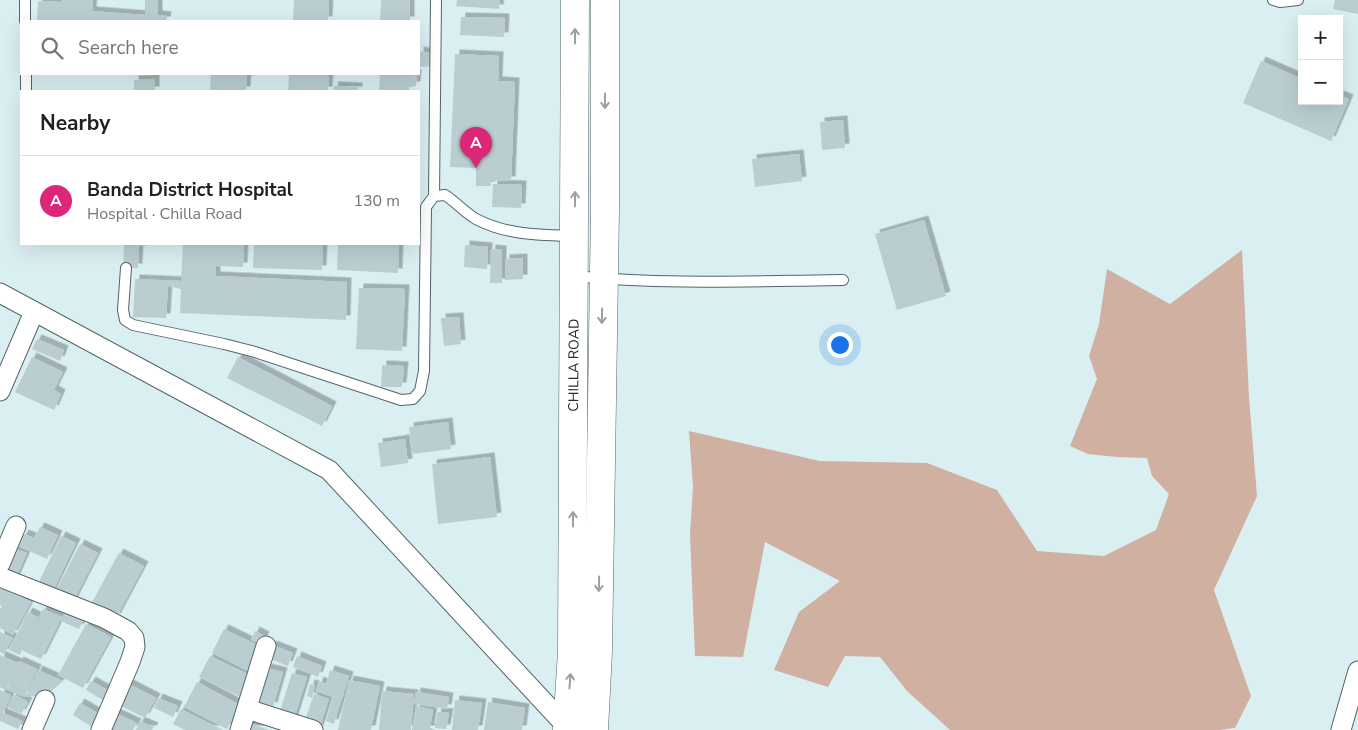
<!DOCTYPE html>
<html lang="en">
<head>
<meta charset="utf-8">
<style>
	body { margin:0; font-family:"Nunito Sans",sans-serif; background:#f6f6f6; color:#202124 }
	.controls { position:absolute; right:15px; top:15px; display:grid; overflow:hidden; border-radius:0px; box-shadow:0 5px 20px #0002 }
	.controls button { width:45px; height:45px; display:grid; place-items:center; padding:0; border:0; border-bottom:1px solid #e0e0e0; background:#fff; color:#202124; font:25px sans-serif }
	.you { position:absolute; left:839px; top:344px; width:18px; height:18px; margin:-12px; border:4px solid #fff; border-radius:50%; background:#1a73e8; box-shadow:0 0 0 8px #1a73e833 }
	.badge { display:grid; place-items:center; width:32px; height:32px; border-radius:50%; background:#db2777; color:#fff; font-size:16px; font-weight:700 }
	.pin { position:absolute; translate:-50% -41px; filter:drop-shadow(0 1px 2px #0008) }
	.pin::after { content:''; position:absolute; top:26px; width:18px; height:15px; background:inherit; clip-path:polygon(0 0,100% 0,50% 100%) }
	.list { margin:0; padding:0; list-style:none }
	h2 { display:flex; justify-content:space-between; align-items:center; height:65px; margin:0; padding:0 20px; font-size:21px }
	h2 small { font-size:16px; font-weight:400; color:#757577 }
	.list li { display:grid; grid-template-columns:32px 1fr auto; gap:15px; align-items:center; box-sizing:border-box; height:90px; padding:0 20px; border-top:1px solid #e0e0e0 }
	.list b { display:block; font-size:19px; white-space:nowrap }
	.list p { margin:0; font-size:16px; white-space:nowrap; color:#757577 }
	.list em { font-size:16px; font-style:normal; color:#757577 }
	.icon { flex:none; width:28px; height:28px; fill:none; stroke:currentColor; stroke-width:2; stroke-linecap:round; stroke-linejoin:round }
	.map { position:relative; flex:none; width:1358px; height:730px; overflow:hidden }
	.search { position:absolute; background:#fff; box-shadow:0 5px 20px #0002; left:20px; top:20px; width:400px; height:55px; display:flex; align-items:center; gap:12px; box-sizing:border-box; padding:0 18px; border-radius:0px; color:#757577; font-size:19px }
	.panel { position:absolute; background:#fff; box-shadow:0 5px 20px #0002; left:20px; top:90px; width:400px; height:155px; border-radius:0px }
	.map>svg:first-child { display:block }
</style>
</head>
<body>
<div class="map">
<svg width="1358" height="730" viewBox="0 0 1358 730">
	<defs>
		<filter id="shadow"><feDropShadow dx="4.5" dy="-4.5" stdDeviation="0" flood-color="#0004"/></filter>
	</defs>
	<rect width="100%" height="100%" fill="#daeff2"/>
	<!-- green -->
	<path fill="#d0b0a1" d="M 1242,250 L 1249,398 L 1257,496 L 1214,590 L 1251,696 L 1235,728 L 1219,730 L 950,730 L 907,691 L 880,657 L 845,656 L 828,687 L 774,670 L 799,612 L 840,581 L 765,542 L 743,657 L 695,656 L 690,534 L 693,487 L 689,431 L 820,461 L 927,463 L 997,490 L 1037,551 L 1104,556 L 1156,530 L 1169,494 L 1152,476 L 1147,458 L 1117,457 L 1088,454 L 1070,446 L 1097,379 L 1089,356 L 1099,324 L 1107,269 L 1170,304 Z"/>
	<!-- building -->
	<path fill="#baced1" filter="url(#shadow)" d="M 61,0 L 93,0 L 92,11 L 145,15 L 145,0 L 158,0 L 158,15 L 167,16 L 166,21 L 37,21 L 38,1 L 61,2 Z
		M 294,0 L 329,0 L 328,21 L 293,21 Z
		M 381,0 L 410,0 L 410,21 L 380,21 Z
		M 457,0 L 500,0 L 499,9 L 456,6 Z
		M 1335,0 L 1358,0 L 1358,14 L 1333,9 Z
		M 461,17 L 505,18 L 504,37 L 460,35 Z
		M 419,51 L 432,53 L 432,66 L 419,67 Z
		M 455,54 L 499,56 L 498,81 L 515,82 L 511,181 L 491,180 L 491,186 L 476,186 L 476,168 L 450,167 Z
		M 1261,61 L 1302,79 L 1302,101 L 1339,101 L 1339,95 L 1349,99 L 1331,141 L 1243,103 Z
		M 211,74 L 247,74 L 246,91 L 210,91 Z
		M 289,74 L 329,74 L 328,91 L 288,91 Z
		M 380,74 L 417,74 L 416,86 L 409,86 L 409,91 L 379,91 Z
		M 155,79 L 155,91 L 134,91 L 134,80 Z
		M 334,86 L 358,87 L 358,91 L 333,91 Z
		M 843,120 L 845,148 L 822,150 L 820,122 Z
		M 799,154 L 802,181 L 755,187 L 752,159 Z
		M 493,184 L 522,185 L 521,208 L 492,207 Z
		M 924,220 L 946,296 L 897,310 L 875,234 Z
		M 124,244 L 146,244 L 146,246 L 139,245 L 138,268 L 123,268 Z
		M 183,244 L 244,244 L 243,267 L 216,266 L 216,276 L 347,282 L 346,320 L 180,313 L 181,289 L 168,286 L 166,318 L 133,317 L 135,279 L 181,281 Z
		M 254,244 L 323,244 L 322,270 L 253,268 Z
		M 338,244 L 399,244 L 398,273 L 337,270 Z
		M 465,245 L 488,247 L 487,269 L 464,267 Z
		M 491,249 L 502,250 L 502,283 L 490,283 Z
		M 523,258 L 523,279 L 505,280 L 505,259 Z
		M 359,288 L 405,289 L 402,351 L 356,349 Z
		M 459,317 L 461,344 L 444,346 L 441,318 Z
		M 37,339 L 64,350 L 60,361 L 32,349 Z
		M 32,357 L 63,372 L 54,390 L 61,394 L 54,410 L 15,392 Z
		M 238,357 L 332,406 L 322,426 L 227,378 Z
		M 382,365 L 404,366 L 402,387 L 381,387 Z
		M 448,422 L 451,449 L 412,454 L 409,427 Z
		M 405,439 L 408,463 L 381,467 L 378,443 Z
		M 490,457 L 497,517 L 438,524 L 432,464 Z
		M 40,527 L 58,535 L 47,559 L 18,546 L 24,534 L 34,538 Z
		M 61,536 L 76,543 L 52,593 L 37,586 Z
		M 80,544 L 98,553 L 73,602 L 55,593 Z
		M 11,547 L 27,553 L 15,580 L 0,574 Z
		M 119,553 L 144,566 L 116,618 L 91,604 Z
		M 0,587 L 31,602 L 13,635 L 0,628 L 0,609 L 2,606 L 0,605 Z
		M 43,609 L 62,617 L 41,659 L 23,651 Z
		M 66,609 L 85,617 L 79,629 L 61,621 Z
		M 28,612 L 38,617 L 20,655 L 9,650 Z
		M 86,624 L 111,637 L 83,688 L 58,675 Z
		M 224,629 L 263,648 L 250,672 L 212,653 Z
		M 255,631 L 265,636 L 261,644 L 251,640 Z
		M 0,632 L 13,638 L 4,654 L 0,652 Z
		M 272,645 L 293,653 L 288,666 L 267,658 Z
		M 0,655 L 18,663 L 6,690 L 0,687 Z
		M 210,656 L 254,677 L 246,700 L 199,677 Z
		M 297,656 L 322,666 L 318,677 L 293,667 Z
		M 19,661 L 37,669 L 25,697 L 7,690 Z
		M 267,668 L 283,672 L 273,707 L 256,702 Z
		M 38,670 L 63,681 L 48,694 L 26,697 Z
		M 330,670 L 349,676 L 334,724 L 326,721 L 333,697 L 316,691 L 319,681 L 326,684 Z
		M 292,673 L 307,677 L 293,722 L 278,717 Z
		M 349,680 L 380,686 L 371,730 L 338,730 Z
		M 91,681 L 113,693 L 108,703 L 86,690 Z
		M 197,682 L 240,705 L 227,729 L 184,707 Z
		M 129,684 L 156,698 L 145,718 L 119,705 Z
		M 310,684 L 315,685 L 312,698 L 307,696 Z
		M 0,690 L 11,695 L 3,713 L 22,721 L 18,729 L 0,721 Z
		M 382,691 L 414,694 L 411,730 L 379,730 Z
		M 416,692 L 449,697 L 447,709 L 414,704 Z
		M 14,694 L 28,702 L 21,714 L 7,707 Z
		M 314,694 L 329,699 L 319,730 L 303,726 Z
		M 158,698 L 178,706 L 173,717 L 154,708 Z
		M 455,700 L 482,703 L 478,730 L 452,730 Z
		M 488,702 L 525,708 L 522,730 L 484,730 Z
		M 80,703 L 99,714 L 92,727 L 73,715 Z
		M 416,706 L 433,710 L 430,728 L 436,730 L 412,730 Z
		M 181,709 L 223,730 L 185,730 L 173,724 Z
		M 437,712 L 449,713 L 446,729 L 435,728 Z
		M 115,713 L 137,723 L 133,730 L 108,730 Z
		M 140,721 L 154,727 L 152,730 L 136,730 Z
		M 245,721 L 269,730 L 242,730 Z"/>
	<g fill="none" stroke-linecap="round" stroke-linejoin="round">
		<defs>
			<path id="service" d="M 25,0 L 25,21
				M 1273,0 L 1280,2 L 1298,0
				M 26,74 L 26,91
				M 434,196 L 436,0
				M 126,268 L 123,310 L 125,320 L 133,325 L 224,344 L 255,352 L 401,400 L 413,399 L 420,391 L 424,371 L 426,207 L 434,196 L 445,195 C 456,202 465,213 476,219 C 506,235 540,235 574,236
				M 574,276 C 663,285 754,281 843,280"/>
			<path id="minor" d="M 0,293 L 329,470 L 567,727
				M 0,391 L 34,312
				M 0,564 L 16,526
				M 0,577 L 104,618 L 128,631 L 134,638 L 135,647 L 130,662 L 101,730
				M 247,709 L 313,730
				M 32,730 L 45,700
				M 240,730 L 266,646
				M 1341,730 L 1358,671"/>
			<g id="secondary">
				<path id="s1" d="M 567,730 L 572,652 L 575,0"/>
				<path d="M 594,730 L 598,651 L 605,211 L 605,0"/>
			</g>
		</defs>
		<!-- service casing -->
		<use href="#service" stroke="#536567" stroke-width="12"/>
		<!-- minor casing -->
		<use href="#minor" stroke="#536567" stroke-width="21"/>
		<!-- secondary casing -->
		<use href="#secondary" stroke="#536567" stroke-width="29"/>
		<!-- service -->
		<use href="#service" stroke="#fff" stroke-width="10"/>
		<!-- minor -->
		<use href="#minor" stroke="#fff" stroke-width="19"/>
		<!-- secondary -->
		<use href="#secondary" stroke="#fff" stroke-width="28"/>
	</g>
	<!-- one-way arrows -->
	<defs><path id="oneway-shaft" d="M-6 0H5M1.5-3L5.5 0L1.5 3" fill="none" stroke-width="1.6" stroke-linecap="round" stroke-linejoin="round" transform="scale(1.25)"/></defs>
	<g stroke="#9ca0a0">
		<use href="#oneway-shaft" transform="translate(575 36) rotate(-90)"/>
		<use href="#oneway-shaft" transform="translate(605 101) rotate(90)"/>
		<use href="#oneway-shaft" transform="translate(575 199) rotate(-90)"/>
		<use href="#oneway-shaft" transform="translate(602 316) rotate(91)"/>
		<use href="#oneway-shaft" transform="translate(573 519) rotate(-90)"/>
		<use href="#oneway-shaft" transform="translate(599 584) rotate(91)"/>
		<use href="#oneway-shaft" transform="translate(570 681) rotate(-86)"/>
	</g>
	<g text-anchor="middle" stroke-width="4" stroke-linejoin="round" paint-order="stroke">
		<!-- street labels -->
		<g font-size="14" fill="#242c2d" stroke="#daeff2">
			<text dy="5" stroke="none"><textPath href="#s1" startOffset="365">CHILLA ROAD</textPath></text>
		</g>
	</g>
</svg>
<div class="controls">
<button>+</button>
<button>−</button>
</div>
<div class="you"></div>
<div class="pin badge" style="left:476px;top:168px">A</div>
<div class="search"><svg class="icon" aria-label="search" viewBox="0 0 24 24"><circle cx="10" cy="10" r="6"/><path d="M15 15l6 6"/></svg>Search here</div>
<section class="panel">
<h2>Nearby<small></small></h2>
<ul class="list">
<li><span class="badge">A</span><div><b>Banda District Hospital</b><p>Hospital · Chilla Road</p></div><em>130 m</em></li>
</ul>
</section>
</div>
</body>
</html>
